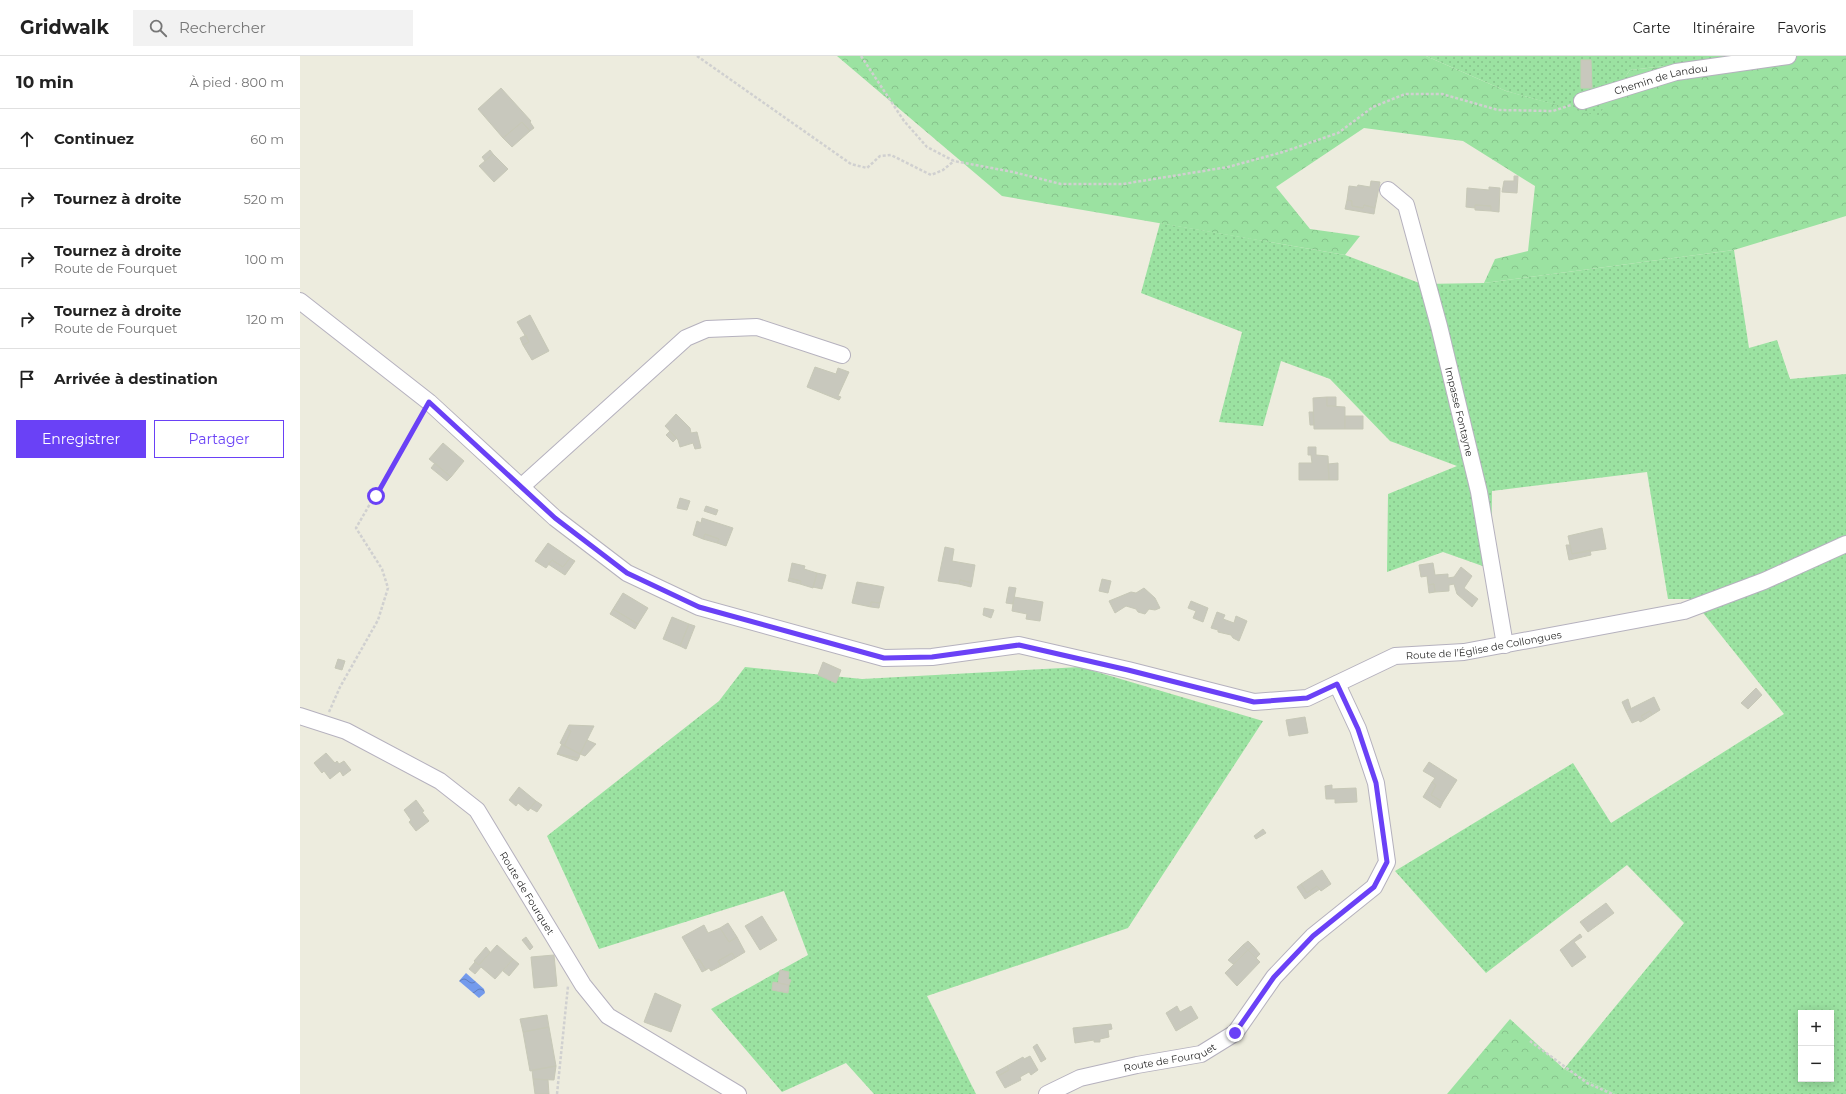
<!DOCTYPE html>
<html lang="fr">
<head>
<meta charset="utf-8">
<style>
	body { margin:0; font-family:Montserrat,sans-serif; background:#f2f2f2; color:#222 }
	.controls { position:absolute; right:12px; bottom:12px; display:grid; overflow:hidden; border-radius:0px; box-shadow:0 2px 10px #0003 }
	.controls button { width:36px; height:36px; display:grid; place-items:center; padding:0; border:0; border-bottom:1px solid #e0e0e0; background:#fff; color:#222; font:20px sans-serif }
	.stop { position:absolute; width:12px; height:12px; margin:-9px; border:3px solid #6a41f6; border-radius:50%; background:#fff }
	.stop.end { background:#6a41f6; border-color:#fff; box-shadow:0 1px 4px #0008 }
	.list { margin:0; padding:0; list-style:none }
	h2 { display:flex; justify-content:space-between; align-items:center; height:52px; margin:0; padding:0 16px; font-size:17px }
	h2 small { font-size:13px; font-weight:400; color:#767676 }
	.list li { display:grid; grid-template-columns:26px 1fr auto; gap:12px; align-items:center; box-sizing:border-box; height:60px; padding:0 16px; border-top:1px solid #e0e0e0 }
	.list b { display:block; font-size:15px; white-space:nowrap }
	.list p { margin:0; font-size:13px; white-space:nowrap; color:#767676 }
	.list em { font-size:13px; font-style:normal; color:#767676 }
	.actions { display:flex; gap:8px; padding:12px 16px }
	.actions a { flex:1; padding:9px 0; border:1px solid #6a41f6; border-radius:0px; text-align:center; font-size:14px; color:#6a41f6 }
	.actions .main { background:#6a41f6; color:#fff }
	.icon { flex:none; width:22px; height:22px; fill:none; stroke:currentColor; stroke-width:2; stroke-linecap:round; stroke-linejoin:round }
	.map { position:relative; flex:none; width:1546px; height:1038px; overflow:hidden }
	header { display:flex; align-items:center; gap:24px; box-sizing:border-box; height:56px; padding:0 20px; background:#fff; border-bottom:1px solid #e0e0e0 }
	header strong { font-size:19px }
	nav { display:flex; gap:22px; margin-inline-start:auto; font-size:14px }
	.search { width:280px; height:36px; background:#f2f2f2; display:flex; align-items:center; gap:10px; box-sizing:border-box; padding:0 14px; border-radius:0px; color:#767676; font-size:15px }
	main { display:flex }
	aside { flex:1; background:#fff }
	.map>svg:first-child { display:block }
</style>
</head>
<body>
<header>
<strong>Gridwalk</strong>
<div class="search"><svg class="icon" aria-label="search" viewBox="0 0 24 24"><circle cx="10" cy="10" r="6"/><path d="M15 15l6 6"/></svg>Rechercher</div>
<nav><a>Carte</a><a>Itinéraire</a><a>Favoris</a></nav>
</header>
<main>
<aside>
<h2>10 min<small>À pied · 800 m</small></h2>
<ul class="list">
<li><svg class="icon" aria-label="ahead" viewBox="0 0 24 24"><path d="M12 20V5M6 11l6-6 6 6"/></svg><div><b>Continuez</b></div><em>60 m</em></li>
<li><svg class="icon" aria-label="right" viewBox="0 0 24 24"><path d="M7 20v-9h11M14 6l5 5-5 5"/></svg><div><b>Tournez à droite</b></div><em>520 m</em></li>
<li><svg class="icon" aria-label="right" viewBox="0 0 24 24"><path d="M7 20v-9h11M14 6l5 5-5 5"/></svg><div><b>Tournez à droite</b><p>Route de Fourquet</p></div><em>100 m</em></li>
<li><svg class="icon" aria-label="right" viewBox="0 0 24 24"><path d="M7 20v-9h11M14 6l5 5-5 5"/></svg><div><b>Tournez à droite</b><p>Route de Fourquet</p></div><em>120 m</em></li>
<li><svg class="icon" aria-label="arrive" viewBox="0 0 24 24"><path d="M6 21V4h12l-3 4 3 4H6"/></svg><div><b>Arrivée à destination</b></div></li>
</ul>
<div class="actions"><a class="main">Enregistrer</a><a>Partager</a></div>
</aside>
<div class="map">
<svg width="1546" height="1038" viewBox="0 0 1546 1038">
	<defs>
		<pattern id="grass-dots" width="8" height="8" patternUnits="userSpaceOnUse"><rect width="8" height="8" fill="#9be2a1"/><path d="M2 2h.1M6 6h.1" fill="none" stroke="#86c28b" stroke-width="1.8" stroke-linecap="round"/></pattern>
		<pattern id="forest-crowns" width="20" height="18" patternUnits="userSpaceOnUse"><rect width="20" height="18" fill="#9be2a1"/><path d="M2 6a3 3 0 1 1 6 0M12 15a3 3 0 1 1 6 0" fill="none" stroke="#86c28b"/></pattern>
		<pattern id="water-waves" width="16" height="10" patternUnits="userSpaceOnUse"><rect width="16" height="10" fill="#739aec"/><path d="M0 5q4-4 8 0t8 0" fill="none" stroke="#5f7ebf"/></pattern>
	</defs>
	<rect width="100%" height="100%" fill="#edecde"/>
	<!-- grass -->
	<path fill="url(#grass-dots)" fill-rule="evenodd" d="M 1126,0 L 1455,0 L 1330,14 L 1298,61 L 1206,35 Z
		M 860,167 L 1045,199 L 1122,228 L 1184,227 L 1434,194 L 1449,292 L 1477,284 L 1490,323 L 1546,318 L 1546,1038 L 1315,1038 L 1264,1013 L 1384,867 L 1327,809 L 1186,917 L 1095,815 L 1273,707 L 1311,767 L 1484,658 L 1392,543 L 1368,543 L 1347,416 L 1192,435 L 1191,513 L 1143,496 L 1087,516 L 1088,438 L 1157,410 L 1090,385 L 1030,323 L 981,305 L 963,370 L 919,366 L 942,276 L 841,237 ZM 1501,957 L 1531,957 L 1531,1023 L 1501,1023 Z
		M 445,611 L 562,623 L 780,611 L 963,665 L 828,872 L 627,940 L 676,1038 L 574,1038 L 546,1007 L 482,1036 L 411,953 L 508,899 L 484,835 L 299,893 L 247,780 L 419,645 Z"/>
	<!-- forest -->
	<path fill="url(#forest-crowns)" d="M 537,0 L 1126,0 L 1206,35 L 1298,60 L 1330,14 L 1455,0 L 1546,0 L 1546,160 L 1434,194 L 1184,227 L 1195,203 L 1228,195 L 1235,130 L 1163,85 L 1064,72 L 976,131 L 1010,173 L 1060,180 L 1045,199 L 702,140 Z
		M 1210,963 L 1264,1013 L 1315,1038 L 1147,1038 Z"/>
	<!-- water -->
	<path fill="url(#water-waves)" d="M 166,917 L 184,933 L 185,937 L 179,942 L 159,925 Z"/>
	<!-- building -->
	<path fill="#c8c8bd" stroke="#c7c8b7" d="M 1281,4 L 1291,4 L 1292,32 L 1281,32 Z
		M 201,32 L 231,65 L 230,66 L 234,72 L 230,75 L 222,66 L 203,82 L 178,53 Z
		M 222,66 L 230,75 L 212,91 L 203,82 Z
		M 190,94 L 193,98 L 185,105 L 182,101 Z
		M 193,98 L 208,113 L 194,126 L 179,110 Z
		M 1214,120 L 1218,120 L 1217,137 L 1202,136 L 1204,125 L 1214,125 Z
		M 1071,125 L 1080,126 L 1075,152 L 1064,149 L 1063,152 L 1052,150 L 1052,145 L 1047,144 L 1049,130 L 1057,131 L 1058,129 L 1070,131 Z
		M 1189,131 L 1200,132 L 1199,156 L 1191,155 L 1191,150 L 1175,149 L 1175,152 L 1166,151 L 1167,132 L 1189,134 Z
		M 1047,144 L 1052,145 L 1052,150 L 1063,152 L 1064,149 L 1075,152 L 1074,158 L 1045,153 Z
		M 1175,149 L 1191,150 L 1191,155 L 1175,154 Z
		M 230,259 L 249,295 L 232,304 L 223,289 L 229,286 L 217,266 Z
		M 226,279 L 229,286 L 223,289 L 220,282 Z
		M 515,311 L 536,318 L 538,312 L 549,316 L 538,340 L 541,341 L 539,344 L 507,331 Z
		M 1027,341 L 1027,350 L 1045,351 L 1045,373 L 1014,373 L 1013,342 Z
		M 1027,341 L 1036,341 L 1036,350 L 1027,350 Z
		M 1009,356 L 1013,356 L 1014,369 L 1010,369 Z
		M 376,358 L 390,372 L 391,377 L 397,376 L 401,392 L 395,393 L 393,387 L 380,391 L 378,384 L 365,370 Z
		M 1045,360 L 1063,360 L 1063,373 L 1045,373 Z
		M 370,375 L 377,382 L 373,386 L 366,379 Z
		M 143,387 L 164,405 L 151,421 L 129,403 Z
		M 1008,391 L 1016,391 L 1016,399 L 1028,400 L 1029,424 L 999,424 L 999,407 L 1012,407 L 1011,399 L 1008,399 Z
		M 135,407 L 151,421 L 147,425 L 131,412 Z
		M 1038,407 L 1038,424 L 1029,424 L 1028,408 Z
		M 380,442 L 390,445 L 387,454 L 377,452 Z
		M 406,450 L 418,454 L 416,459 L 404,455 Z
		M 402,462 L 433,472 L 426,490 L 417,487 L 419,483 L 405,478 L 403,483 L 393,479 L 397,465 L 401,467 Z
		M 1302,472 L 1306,493 L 1272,498 L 1268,480 Z
		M 405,478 L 419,483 L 417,487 L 403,483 Z
		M 248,487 L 270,502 L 263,511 L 252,504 L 246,512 L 235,505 Z
		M 1266,489 L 1270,489 L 1272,498 L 1290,494 L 1291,499 L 1269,504 Z
		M 645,491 L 654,493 L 652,505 L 675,509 L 672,527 L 660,524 L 659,528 L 638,525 Z
		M 270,502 L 275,505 L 265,519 L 248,508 L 252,504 L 263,511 Z
		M 492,507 L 505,510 L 504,513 L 517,517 L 513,532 L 500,528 L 501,525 L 489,522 Z
		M 1133,507 L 1135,519 L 1148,518 L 1148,522 L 1154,521 L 1161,511 L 1172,520 L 1164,532 L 1178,543 L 1172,551 L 1157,538 L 1154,528 L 1149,529 L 1149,535 L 1135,536 L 1134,528 L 1128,529 L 1127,520 L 1121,521 L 1119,509 Z
		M 517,517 L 526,519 L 522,533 L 513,531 Z
		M 489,522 L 501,525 L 500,528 L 488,525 Z
		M 802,523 L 811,525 L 808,537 L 799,535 Z
		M 660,524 L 672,527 L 671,531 L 659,528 Z
		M 557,526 L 584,531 L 580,547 L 571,546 L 571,551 L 552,547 Z
		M 1134,528 L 1135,536 L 1129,537 L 1128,529 Z
		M 709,531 L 716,532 L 713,548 L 706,547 Z
		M 844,532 L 855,542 L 860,552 L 855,554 L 849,553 L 845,558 L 838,556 L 836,553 L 826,550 L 815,557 L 809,545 L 831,536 L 836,537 Z
		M 323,537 L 348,552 L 338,568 L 313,553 Z
		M 714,541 L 743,546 L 740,565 L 726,563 L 727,558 L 712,555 Z
		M 891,545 L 908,552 L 903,566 L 893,562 L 896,555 L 888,552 Z
		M 571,546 L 580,547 L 579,552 L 571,551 Z
		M 684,552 L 694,554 L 691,562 L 683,559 Z
		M 313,553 L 338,568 L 335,573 L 310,558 Z
		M 917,556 L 925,559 L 923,563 L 934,567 L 936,560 L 947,565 L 939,585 L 933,582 L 931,579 L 918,576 L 918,574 L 911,572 Z
		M 372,561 L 389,568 L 380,590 L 363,583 Z
		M 389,568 L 395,570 L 386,593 L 380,590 Z
		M 38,603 L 45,605 L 42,614 L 35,612 Z
		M 523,606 L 541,614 L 536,627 L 518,619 Z
		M 1456,632 L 1462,639 L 1448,653 L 1441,647 Z
		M 1354,641 L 1360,654 L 1352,659 L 1350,655 L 1341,660 L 1344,664 L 1340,666 L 1339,664 L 1332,667 L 1326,655 Z
		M 1328,643 L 1331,653 L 1326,655 L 1322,646 Z
		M 1350,655 L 1352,659 L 1344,664 L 1341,660 Z
		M 1005,661 L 1008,677 L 989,680 L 986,664 Z
		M 269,669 L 294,670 L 280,698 L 264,690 L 271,675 L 267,673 Z
		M 267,673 L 271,675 L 264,690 L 260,687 Z
		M 287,684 L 296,688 L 285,700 L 280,698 Z
		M 262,688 L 280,698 L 279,702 L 257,698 Z
		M 26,697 L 35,707 L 37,705 L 39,708 L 44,705 L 51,714 L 43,720 L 40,715 L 30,723 L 24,715 L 22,717 L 14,707 Z
		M 257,698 L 279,702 L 277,705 Z
		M 1129,706 L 1157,724 L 1143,746 L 1131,739 L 1136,729 L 1132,726 L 1135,722 L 1123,715 Z
		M 1132,726 L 1136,729 L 1131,739 L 1143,746 L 1140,752 L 1123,741 Z
		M 1032,729 L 1032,733 L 1056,732 L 1057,746 L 1035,747 L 1035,743 L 1026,743 L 1025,730 Z
		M 219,731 L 236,745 L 228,755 L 218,747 L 216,750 L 209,744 Z
		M 116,744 L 124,755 L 122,756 L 129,765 L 116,775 L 109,766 L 111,764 L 104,754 Z
		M 236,745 L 242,749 L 237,756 L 230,752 Z
		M 963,773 L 966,777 L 956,783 L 954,780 Z
		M 1022,814 L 1031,828 L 1021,835 L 1017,830 L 1007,837 L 1001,828 Z
		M 1001,828 L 1007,837 L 1017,830 L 1020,833 L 1005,843 L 997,831 Z
		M 1306,847 L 1314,857 L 1288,876 L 1280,866 Z
		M 462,860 L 477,884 L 460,894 L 445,870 Z
		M 428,867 L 437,881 L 429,886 L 420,872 Z
		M 404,869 L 408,877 L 420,872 L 429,886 L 437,881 L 445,896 L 435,902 L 432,897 L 418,905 L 421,910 L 411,915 L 409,912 L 406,914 L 399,903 L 396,905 L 382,881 Z
		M 1280,878 L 1282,881 L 1274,886 L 1286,901 L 1272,911 L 1260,894 Z
		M 226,881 L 233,891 L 230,894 L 222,884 Z
		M 948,885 L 953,890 L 948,894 L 943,889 Z
		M 197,889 L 213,903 L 195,923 L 181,911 L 175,918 L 169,913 L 175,906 L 179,909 Z
		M 943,889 L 948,894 L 933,908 L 928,904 Z
		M 953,890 L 960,898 L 956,902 L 948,894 Z
		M 186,891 L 190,896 L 179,909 L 174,905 Z
		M 948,894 L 960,906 L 937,930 L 925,917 Z
		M 432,897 L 435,902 L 421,910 L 418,905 Z
		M 254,899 L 257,930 L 234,932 L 231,901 Z
		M 213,903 L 219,908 L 209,920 L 203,915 Z
		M 399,903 L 406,914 L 402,916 L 396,905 Z
		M 480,914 L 489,916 L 488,923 L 491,924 L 489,929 L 478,927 Z
		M 473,926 L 489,929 L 488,937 L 472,934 Z
		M 355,937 L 381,949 L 371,976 L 344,966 Z
		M 877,950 L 880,956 L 891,950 L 898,962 L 876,975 L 866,957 Z
		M 247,959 L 249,971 L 223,976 L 220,963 Z
		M 811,968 L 812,973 L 808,974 L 809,981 L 800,983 L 800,986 L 794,986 L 794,984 L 775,987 L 773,972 Z
		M 249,971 L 256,1010 L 230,1015 L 223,976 Z
		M 737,988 L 746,1003 L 741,1006 L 733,991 Z
		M 730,1000 L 738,1014 L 731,1019 L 729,1016 L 720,1021 L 721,1024 L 705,1032 L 698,1020 L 709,1014 L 707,1010 L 723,1001 L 724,1003 Z
		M 256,1010 L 254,1024 L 233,1023 L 232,1014 Z
		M 707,1010 L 709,1014 L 698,1020 L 696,1016 Z
		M 233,1023 L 248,1024 L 249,1038 L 235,1038 Z"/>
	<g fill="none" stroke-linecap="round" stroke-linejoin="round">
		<defs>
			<g id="minor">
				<path id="s1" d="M 1282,45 L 1376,16 L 1488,0"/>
				<path id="s2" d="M 1088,134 L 1106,149 L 1139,270 L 1179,436 L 1205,589"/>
				<path id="s3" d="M 0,245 L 129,346 L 255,462 L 327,517 L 399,551 L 584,602 L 632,601 L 719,589 L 828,614 L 954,646 L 1007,642 L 1095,600 L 1164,596 L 1384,555 L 1464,525 L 1546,488"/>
				<path d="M 221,431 L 386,282 L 407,273 L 457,271 L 542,299"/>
				<path id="s4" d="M 0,660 L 46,675 L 140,725 L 177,754 L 283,929 L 308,960 L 438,1038"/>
				<path id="s5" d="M 747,1038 L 780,1022 L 837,1009 L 901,998 L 935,977 L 974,921 L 1013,880 L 1074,831 L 1087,806 L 1076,727 L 1058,673 L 1037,628"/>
			</g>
		</defs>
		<!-- minor casing -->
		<use href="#minor" stroke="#b5b1be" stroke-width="18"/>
		<!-- path -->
		<path stroke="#d0d0d0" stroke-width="2.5" stroke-dasharray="3 2" stroke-linecap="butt" d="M 397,0 L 551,108 L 567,112 L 580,100 L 591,99 L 631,119 L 643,114 L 654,105
			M 561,0 L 604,65 L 627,91 L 654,105 L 713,116 L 761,128 L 823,128 L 928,111 L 983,96 L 1038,77 L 1073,51 L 1105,38 L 1142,38 L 1198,54 L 1253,55 L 1271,49
			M 29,656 L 40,631 L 78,564 L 88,532 L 82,513 L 56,472 L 122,358
			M 1230,985 L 1287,1027 L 1312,1038
			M 257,1038 L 268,930"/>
		<!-- minor -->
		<use href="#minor" stroke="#fff" stroke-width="16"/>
	</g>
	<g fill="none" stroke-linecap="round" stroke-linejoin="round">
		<!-- route -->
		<path stroke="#6a41f6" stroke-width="5" d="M 76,440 L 129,346 L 255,462 L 327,517 L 399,551 L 584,602 L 632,601 L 719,589 L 828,614 L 954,646 L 1007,642 L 1037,628 L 1058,673 L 1076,727 L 1087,806 L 1074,831 L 1013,880 L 974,921 L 935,977"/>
	</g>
	<g text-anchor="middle" stroke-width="4" stroke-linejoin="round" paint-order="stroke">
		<!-- street labels -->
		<g font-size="10" fill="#2b2b2b" stroke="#fff">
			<text dy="4" stroke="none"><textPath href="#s1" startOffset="82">Chemin de Landou</textPath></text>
			<text dy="4" stroke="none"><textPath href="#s2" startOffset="237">Impasse Fontayne</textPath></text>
			<text dy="4" stroke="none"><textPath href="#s3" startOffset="1315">Route de l’Église de Collongues</textPath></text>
			<text dy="4" stroke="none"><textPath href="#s4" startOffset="299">Route de Fourquet</textPath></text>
			<text dy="4" stroke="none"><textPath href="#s5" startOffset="129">Route de Fourquet</textPath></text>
		</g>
	</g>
</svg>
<div class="controls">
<button>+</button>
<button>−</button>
</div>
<div class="stop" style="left:76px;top:440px"></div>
<div class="stop end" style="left:935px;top:977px"></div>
</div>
</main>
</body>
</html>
